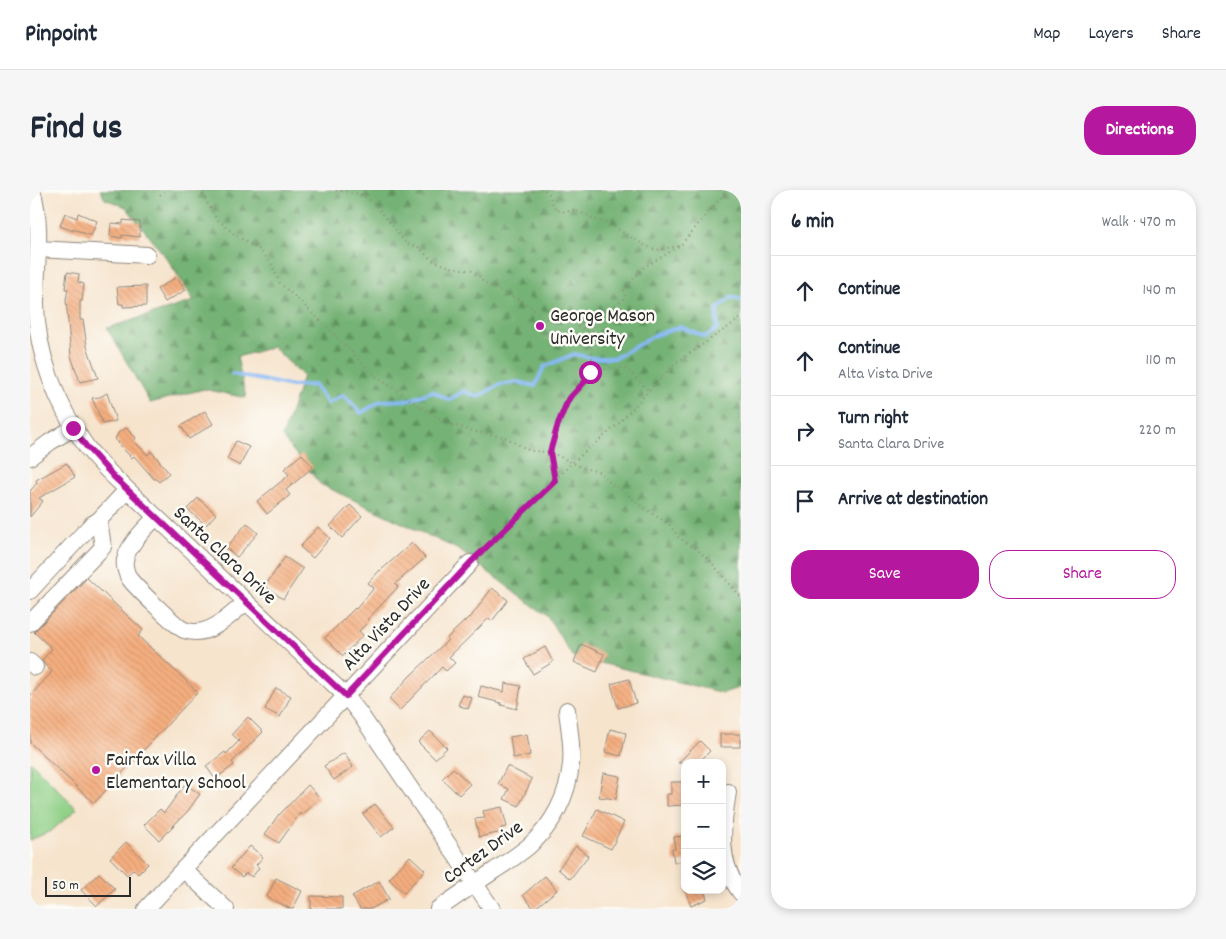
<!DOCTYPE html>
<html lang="en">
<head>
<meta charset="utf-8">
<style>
	body { margin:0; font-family:Dekko,sans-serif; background:#f6f6f7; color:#1f2937 }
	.controls { position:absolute; right:15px; bottom:15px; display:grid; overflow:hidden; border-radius:10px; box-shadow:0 2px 8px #0003 }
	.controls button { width:45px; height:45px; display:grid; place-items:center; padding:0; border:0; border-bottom:1px solid #e0e1e3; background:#fff; color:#1f2937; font:25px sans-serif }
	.scale { position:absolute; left:15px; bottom:12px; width:86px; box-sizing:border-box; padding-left:5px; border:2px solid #2b2b2b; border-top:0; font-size:14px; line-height:18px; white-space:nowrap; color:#2b2b2b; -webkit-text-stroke:4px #fdfcf7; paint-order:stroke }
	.stop { position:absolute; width:15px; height:15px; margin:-11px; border:4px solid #b5179e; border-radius:50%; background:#fff }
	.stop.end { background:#b5179e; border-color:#fff; box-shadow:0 1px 5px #0008 }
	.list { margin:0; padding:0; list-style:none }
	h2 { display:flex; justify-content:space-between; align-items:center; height:65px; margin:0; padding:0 20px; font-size:21px }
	h2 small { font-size:16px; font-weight:400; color:#747a83 }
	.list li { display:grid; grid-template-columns:32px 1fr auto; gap:15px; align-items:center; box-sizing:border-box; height:70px; padding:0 20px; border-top:1px solid #e0e1e3 }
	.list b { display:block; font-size:19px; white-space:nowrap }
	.list p { margin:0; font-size:16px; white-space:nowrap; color:#747a83 }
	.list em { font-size:16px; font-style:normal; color:#747a83 }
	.actions { display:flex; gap:10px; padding:15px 20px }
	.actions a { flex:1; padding:11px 0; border:1px solid #b5179e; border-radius:20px; text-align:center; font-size:18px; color:#b5179e }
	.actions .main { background:#b5179e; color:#fff }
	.icon { flex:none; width:28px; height:28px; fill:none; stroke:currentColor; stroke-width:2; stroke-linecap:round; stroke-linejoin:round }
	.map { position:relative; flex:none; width:711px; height:719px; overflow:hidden; border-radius:20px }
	header { display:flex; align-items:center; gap:30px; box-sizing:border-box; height:70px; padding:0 25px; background:#fff; border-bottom:1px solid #e0e1e3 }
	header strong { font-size:24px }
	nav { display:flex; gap:28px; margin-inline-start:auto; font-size:18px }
	.intro { display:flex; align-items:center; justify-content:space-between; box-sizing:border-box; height:120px; padding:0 30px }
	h1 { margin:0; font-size:35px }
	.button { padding:12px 22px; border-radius:20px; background:#b5179e; color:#fff; font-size:18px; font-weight:700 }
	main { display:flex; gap:30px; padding:0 30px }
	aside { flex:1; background:#fff; border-radius:20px; box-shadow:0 2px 8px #0003 }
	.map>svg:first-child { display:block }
</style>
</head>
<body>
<header>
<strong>Pinpoint</strong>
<nav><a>Map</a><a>Layers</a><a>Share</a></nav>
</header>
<div class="intro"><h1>Find us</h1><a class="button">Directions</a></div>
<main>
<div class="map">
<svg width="711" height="719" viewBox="0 0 711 719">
	<defs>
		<pattern id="forest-firs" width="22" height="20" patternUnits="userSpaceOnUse" patternTransform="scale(1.25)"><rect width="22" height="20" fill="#74b274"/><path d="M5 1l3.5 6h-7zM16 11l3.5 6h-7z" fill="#5f915f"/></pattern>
		<pattern id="building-back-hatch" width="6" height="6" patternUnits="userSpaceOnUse" patternTransform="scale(1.25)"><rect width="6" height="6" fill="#f5ae7f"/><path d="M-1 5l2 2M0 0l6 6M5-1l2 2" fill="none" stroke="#d2966e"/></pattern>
	</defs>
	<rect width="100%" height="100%" fill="#fdfcf7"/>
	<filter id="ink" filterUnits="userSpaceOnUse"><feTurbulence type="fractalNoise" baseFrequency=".02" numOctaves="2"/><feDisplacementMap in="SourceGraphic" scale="10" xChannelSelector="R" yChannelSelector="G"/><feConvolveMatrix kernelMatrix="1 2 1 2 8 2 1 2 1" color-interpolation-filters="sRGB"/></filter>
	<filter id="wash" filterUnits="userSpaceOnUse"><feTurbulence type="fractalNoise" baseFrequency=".0096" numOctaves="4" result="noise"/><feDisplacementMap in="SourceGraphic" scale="20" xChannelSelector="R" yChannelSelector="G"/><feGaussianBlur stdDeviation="1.12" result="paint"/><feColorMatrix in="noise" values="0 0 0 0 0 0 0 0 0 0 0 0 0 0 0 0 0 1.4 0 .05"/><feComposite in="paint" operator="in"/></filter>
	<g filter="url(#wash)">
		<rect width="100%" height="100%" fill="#f6e4cd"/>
		<!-- forest -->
		<path fill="url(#forest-firs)" stroke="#506e50" d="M 70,0 L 711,0 L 711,497 L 693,503 L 542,466 L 518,427 L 429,360 L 290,294 L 252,247 L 273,186 L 243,157 L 207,167 L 216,208 L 174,199 L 120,213 L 77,138 L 164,111 L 138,70 L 96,17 L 75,9 Z"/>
		<!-- garden -->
		<path fill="#90d087" stroke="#5e7e59" d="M 0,571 L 47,619 L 21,641 L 0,650 Z"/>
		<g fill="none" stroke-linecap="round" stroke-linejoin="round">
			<!-- stream -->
			<path stroke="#87b9f4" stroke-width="4" d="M 202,184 L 262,196 L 284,195 L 298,213 L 314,205 L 331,223 L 351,211 L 380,210 L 402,201 L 419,210 L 434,201 L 448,207 L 469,195 L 488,192 L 505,196 L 514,177 L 544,164 L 562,168 L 585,168 L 625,145 L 651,137 L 675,147 L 687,139 L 687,119 L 702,107 L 711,110"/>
		</g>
		<g id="blocks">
			<!-- building -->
			<path fill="url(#building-back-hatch)" d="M 35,23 L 47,28 L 48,23 L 67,31 L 61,46 L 43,39 L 43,41 L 30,36 Z
				M 93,30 L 110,32 L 110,47 L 92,45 L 92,48 L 80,46 L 81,33 L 93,34 Z
				M 37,82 L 49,84 L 48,92 L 54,94 L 52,111 L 50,111 L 50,130 L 53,130 L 57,156 L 68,188 L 50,192 L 41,166 L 36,110 L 38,99 L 35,99 Z
				M 147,87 L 156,100 L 135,112 L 127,99 Z
				M 116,96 L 116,116 L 93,117 L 93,114 L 89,114 L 87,97 Z
				M 77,203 L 86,231 L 73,234 L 62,208 L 70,207 Z
				M 175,221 L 183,234 L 159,249 L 151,236 Z
				M 96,238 L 106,248 L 104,251 L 118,265 L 121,261 L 139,283 L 129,292 L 126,289 L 124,289 L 104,266 L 102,268 L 88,254 L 89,253 L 85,249 L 89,242 Z
				M 206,251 L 219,257 L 210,276 L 197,269 Z
				M 272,264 L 283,277 L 256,300 L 260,305 L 237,324 L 227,311 L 259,285 L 254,279 Z
				M 37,273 L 45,287 L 9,308 L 13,311 L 0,327 L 0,300 L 1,300 L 7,293 L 6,290 Z
				M 168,308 L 186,324 L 176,335 L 157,319 Z
				M 320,315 L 332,326 L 312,348 L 300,336 Z
				M 217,333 L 228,343 L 207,367 L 196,358 Z
				M 288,337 L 300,348 L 283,368 L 270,357 Z
				M 382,353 L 395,368 L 365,394 L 368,397 L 337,430 L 339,431 L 329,441 L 333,445 L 313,466 L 295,448 L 325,418 L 326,419 L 344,398 L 338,393 L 350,380 L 350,381 Z
				M 255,367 L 273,379 L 253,409 L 235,396 Z
				M 57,388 L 113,440 L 108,446 L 168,502 L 64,613 L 0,553 L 0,506 L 22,482 L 15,475 L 12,470 L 22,459 L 4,442 Z
				M 462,398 L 478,410 L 462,431 L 459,428 L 419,467 L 425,473 L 416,481 L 412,477 L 370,520 L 359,509 L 380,486 L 418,450 L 417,448 L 439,427 L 440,428 Z
				M 551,454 L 574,464 L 567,482 L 544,472 Z
				M 515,457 L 523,472 L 503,484 L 494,469 Z
				M 599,489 L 606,513 L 588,518 L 581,494 Z
				M 475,493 L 491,496 L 487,519 L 471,515 L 471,513 L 448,507 L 451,496 L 474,502 Z
				M 246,498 L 261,506 L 250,527 L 235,519 Z
				M 433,505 L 442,508 L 438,519 L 428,515 Z
				M 218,527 L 233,542 L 202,572 L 204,575 L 185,589 L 176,576 L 195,562 L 196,564 L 209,551 L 202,544 Z
				M 580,539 L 596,543 L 591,566 L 575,562 Z
				M 400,541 L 417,558 L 405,569 L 388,552 Z
				M 497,544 L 500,565 L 483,568 L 480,547 Z
				M 690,544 L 710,544 L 710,557 L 690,557 Z
				M 670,551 L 680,561 L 668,573 L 648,573 Z
				M 314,563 L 323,577 L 304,590 L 294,576 Z
				M 477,576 L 502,589 L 489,616 L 474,609 L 479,599 L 468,594 Z
				M 423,578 L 440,594 L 429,605 L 412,589 Z
				M 573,583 L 590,586 L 586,609 L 569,607 Z
				M 641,592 L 654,592 L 655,615 L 637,616 L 637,604 L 641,604 Z
				M 155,594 L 170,604 L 157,622 L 129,650 L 114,635 L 130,619 L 134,623 Z
				M 278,595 L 289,607 L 272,625 L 270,623 L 249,653 L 235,644 L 249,624 L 249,625 Z
				M 345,614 L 364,637 L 351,647 L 333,624 Z
				M 472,617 L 477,637 L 471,638 L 472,642 L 449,647 L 445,629 L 455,628 L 453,621 Z
				M 567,619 L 594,632 L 581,659 L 553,646 Z
				M 655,646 L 655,672 L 644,672 L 642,659 L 645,659 L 644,647 Z
				M 96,652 L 118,674 L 108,684 L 104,679 L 97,685 L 80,668 Z
				M 220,656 L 233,667 L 226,675 L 229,678 L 222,687 L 216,683 L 212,687 L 201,678 Z
				M 546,656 L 558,666 L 540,689 L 528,679 Z
				M 380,666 L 395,680 L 374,703 L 359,689 Z
				M 69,683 L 85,699 L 67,716 L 51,700 Z
				M 515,686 L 527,700 L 504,719 L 493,705 Z
				M 246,688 L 272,701 L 263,719 L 261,719 L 237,707 Z
				M 349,691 L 359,709 L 341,719 L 330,719 L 322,706 Z
				M 655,700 L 674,700 L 677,709 L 661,716 Z
				M 281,706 L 312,707 L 312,719 L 281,719 Z"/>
		</g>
	</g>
	<g filter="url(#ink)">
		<use href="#blocks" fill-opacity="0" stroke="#90887c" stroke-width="1"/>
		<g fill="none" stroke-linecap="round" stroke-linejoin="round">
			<defs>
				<path id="minor" d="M 2,0 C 13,36 6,73 6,110 C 5,160 27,216 56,256 C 64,267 74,277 84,287 L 316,506 L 330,524 L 462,719
					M 8,59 L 117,65
					M 0,267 L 20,252 L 43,238
					M 126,327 C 116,338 98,354 95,370 C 94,375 96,383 99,388 C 103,395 147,437 154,440 C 157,441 161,442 165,442 C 183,443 203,423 216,412
					M 0,401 L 61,335 L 69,330 L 97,300
					M 0,433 L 73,357 L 69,330
					M 0,472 L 5,477
					M 698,602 C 692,638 687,672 711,703
					M 153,679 L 196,719
					M 116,719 L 440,373
					M 408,719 C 427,706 446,693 465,680 C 476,673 488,665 499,656 C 523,635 538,606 541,574 C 543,556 539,538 537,520"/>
			</defs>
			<!-- minor casing -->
			<use href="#minor" stroke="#90887c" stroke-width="18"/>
			<!-- path -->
			<path stroke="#90887c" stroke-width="2" stroke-dasharray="1 4" stroke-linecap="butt" d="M 170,0 L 186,28 L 204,44 L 230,60 L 241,73 L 250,93 L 290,130 L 345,186 L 400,223 L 419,234 L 447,242 L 475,247 L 500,261 L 520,262 L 553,278 L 570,282 L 580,293 L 592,300 L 614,318 L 639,334 L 649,348 L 665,358 L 680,371 L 711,407
				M 306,0 L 330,4 L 342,11 L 363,36 L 369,45 L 377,54 L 388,57 L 402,70 L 420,77 L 443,81 L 449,86 L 453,92 L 476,104 L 488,109 L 498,115 L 511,126 L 519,130 L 525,131 L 530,128 L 561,142 L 562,168 L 559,187 L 538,210 L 528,234 L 520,262 L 525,291
				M 515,0 L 519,4 L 523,15 L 527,20 L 535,22 L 543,20 L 557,25 L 565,30 L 578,33 L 614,55 L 625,60 L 650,56 L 697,0
				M 130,5 L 136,0
				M 562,141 L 574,124 L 596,107 L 594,100 L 613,78 L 648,57
				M 560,181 L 581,178 L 597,179 L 618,200
				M 450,363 L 542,273 L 586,236 L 643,175 L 711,128"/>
			<!-- minor -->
			<use href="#minor" stroke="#fff" stroke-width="16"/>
		</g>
	</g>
	<g fill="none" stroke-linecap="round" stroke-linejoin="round" filter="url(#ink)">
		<!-- route -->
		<path stroke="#b5179e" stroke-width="6" d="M 43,238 L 56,256 L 84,287 L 316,506 L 440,373 L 525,291 L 520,262 L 528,234 L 538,210 L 559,187 L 560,182"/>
	</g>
	<!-- markers -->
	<g fill="#b5179e" stroke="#fdfcf7" stroke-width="2">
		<circle cx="510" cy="136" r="5"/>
		<circle cx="66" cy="580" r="5"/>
	</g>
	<g text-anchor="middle" stroke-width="5" stroke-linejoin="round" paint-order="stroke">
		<!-- poi labels -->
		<g font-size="20" fill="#2b2b2b" stroke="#fdfcf7" text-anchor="start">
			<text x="520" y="131">George Mason<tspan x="520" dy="23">University</tspan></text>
			<text x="76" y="575">Fairfax Villa<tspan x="76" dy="23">Elementary School</tspan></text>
		</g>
		<!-- street labels -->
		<g font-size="20" fill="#2b2b2b" stroke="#fdfcf7">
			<text transform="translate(196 364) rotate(43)" y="7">Santa Clara Drive</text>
			<text transform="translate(355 433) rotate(-47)" y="7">Alta Vista Drive</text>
			<text transform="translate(452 661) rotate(-36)" y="7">Cortez Drive</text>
		</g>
	</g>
</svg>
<div class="controls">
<button>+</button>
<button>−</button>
<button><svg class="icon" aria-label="layers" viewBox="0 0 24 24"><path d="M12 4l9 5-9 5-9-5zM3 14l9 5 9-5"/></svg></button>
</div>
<div class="scale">50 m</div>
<div class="stop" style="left:560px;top:182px"></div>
<div class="stop end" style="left:43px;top:238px"></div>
</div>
<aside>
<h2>6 min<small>Walk · 470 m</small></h2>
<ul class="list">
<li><svg class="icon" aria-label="ahead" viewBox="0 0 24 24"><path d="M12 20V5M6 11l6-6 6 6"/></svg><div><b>Continue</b></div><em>140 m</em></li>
<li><svg class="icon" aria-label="ahead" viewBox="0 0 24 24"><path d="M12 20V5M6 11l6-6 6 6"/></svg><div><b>Continue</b><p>Alta Vista Drive</p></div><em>110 m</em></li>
<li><svg class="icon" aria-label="right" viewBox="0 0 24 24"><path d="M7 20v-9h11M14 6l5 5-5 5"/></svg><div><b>Turn right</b><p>Santa Clara Drive</p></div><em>220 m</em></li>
<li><svg class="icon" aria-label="arrive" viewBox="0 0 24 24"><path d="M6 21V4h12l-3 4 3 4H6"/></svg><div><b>Arrive at destination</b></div></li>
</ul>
<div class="actions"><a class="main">Save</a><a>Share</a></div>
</aside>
</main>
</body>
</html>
